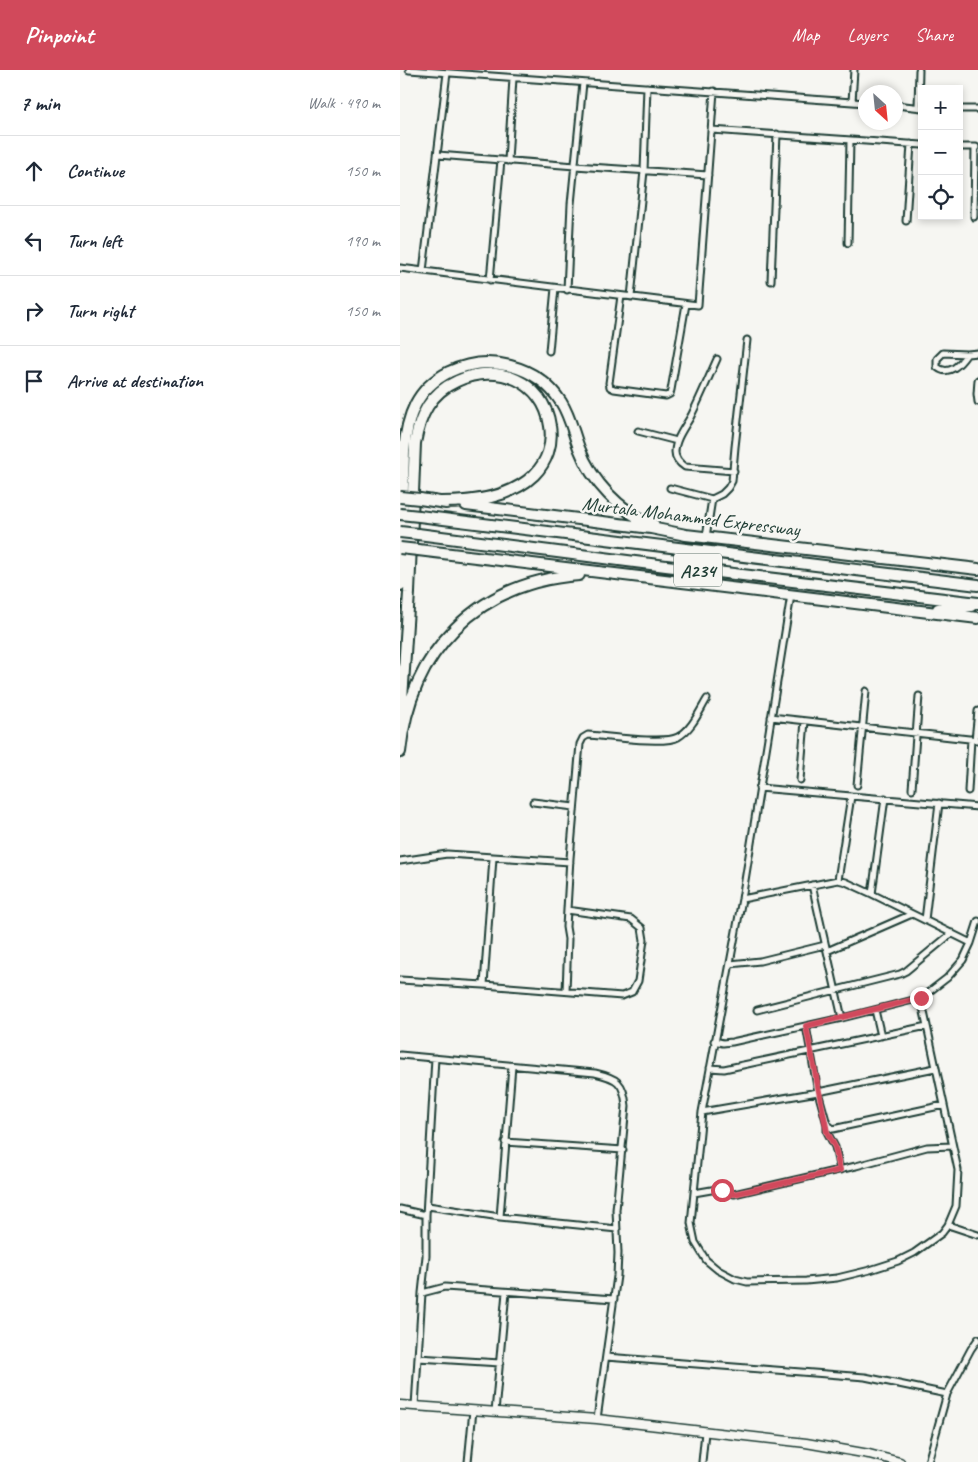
<!DOCTYPE html>
<html lang="en">
<head>
<meta charset="utf-8">
<style>
	body { margin:0; font-family:Caveat,sans-serif; background:#f2f2f3; color:#1f2937 }
	.controls { position:absolute; right:15px; top:15px; display:grid; overflow:hidden; border-radius:0px; box-shadow:0 2px 8px #0003 }
	.controls button { width:45px; height:45px; display:grid; place-items:center; padding:0; border:0; border-bottom:1px solid #e0e1e3; background:#fff; color:#1f2937; font:25px sans-serif }
	.compass { position:absolute; left:458px; top:15px; width:45px; height:45px; border-radius:50%; background:#fff; box-shadow:0 2px 8px #0003; rotate:153deg }
	.stop { position:absolute; width:15px; height:15px; margin:-11px; border:4px solid #d1495b; border-radius:50%; background:#fff }
	.stop.end { background:#d1495b; border-color:#fff; box-shadow:0 1px 5px #0008 }
	.list { margin:0; padding:0; list-style:none }
	h2 { display:flex; justify-content:space-between; align-items:center; height:65px; margin:0; padding:0 20px; font-size:21px }
	h2 small { font-size:16px; font-weight:400; color:#747a83 }
	.list li { display:grid; grid-template-columns:32px 1fr auto; gap:15px; align-items:center; box-sizing:border-box; height:70px; padding:0 20px; border-top:1px solid #e0e1e3 }
	.list b { display:block; font-size:19px; white-space:nowrap }
	.list em { font-size:16px; font-style:normal; color:#747a83 }
	.icon { flex:none; width:28px; height:28px; fill:none; stroke:currentColor; stroke-width:2; stroke-linecap:round; stroke-linejoin:round }
	.map { position:relative; flex:none; width:578px; height:1392px; overflow:hidden }
	header { display:flex; align-items:center; gap:30px; box-sizing:border-box; height:70px; padding:0 25px; background:#d1495b; color:#fff }
	header strong { font-size:24px }
	nav { display:flex; gap:28px; margin-inline-start:auto; font-size:18px }
	main { display:flex }
	aside { flex:1; background:#fff }
	.map>svg:first-child { display:block }
</style>
</head>
<body>
<header>
<strong>Pinpoint</strong>
<nav><a>Map</a><a>Layers</a><a>Share</a></nav>
</header>
<main>
<aside>
<h2>7 min<small>Walk · 490 m</small></h2>
<ul class="list">
<li><svg class="icon" aria-label="ahead" viewBox="0 0 24 24"><path d="M12 20V5M6 11l6-6 6 6"/></svg><div><b>Continue</b></div><em>150 m</em></li>
<li><svg class="icon" aria-label="left" viewBox="0 0 24 24"><path d="M17 20v-9H6M10 6l-5 5 5 5"/></svg><div><b>Turn left</b></div><em>190 m</em></li>
<li><svg class="icon" aria-label="right" viewBox="0 0 24 24"><path d="M7 20v-9h11M14 6l5 5-5 5"/></svg><div><b>Turn right</b></div><em>150 m</em></li>
<li><svg class="icon" aria-label="arrive" viewBox="0 0 24 24"><path d="M6 21V4h12l-3 4 3 4H6"/></svg><div><b>Arrive at destination</b></div></li>
</ul>
</aside>
<div class="map">
<svg width="578" height="1392" viewBox="0 0 578 1392">
	<rect width="100%" height="100%" fill="#f6f6f2"/>
	<filter id="ink" filterUnits="userSpaceOnUse"><feTurbulence type="fractalNoise" baseFrequency=".02" numOctaves="2"/><feDisplacementMap in="SourceGraphic" scale="10" xChannelSelector="R" yChannelSelector="G"/><feConvolveMatrix kernelMatrix="1 2 1 2 8 2 1 2 1" color-interpolation-filters="sRGB"/></filter>
	<g filter="url(#ink)">
		<g fill="none" stroke-linecap="round" stroke-linejoin="round">
			<defs>
				<path id="street" d="M 9,0 L 466,33
					M 452,32 L 454,0
					M 496,35 L 522,38
					M 518,37 L 519,0
					M 559,39 L 578,39
					M 312,60 L 522,75
					M 559,77 L 576,77
					M 38,85 L 175,96 L 308,105
					M 108,91 L 113,8
					M 574,147 L 575,77
					M 506,151 L 511,74
					M 448,173 L 450,70
					M 0,198 L 298,235 L 314,21
					M 23,201 L 47,3
					M 90,210 L 101,90
					M 371,211 L 377,64
					M 167,220 L 171,134 L 183,13
					M 221,226 L 209,313 L 210,317 L 214,319 L 266,326 L 270,324 L 271,320 L 286,234
					M 231,227 L 244,101 L 247,17
					M 149,281 L 155,218
					M 567,284 C 560,294 549,307 537,297 L 537,289 L 543,283 L 567,284 L 578,283
					M 317,289 C 308,309 300,328 291,346 C 285,357 275,369 275,382 C 275,389 279,393 285,397 L 334,401
					M 578,310 L 577,324 L 578,332
					M 238,361 L 277,371
					M 270,418 L 312,429
					M 306,467 L 312,429 L 322,424 L 328,418 L 332,411 L 335,377 L 347,270
					M 391,525 L 342,829 L 302,1042 L 291,1153 L 295,1172 L 306,1190 L 318,1200 L 335,1209 L 347,1212 L 406,1211 L 437,1208 L 470,1200 L 498,1191 L 514,1183 L 542,1163 L 548,1155 L 556,1136 L 558,1100 L 521,928
					M 371,647 L 578,670
					M 575,670 L 578,641
					M 400,710 L 405,651
					M 457,715 L 466,621
					M 359,718 L 578,737
					M 512,719 L 519,626
					M 568,721 L 571,669
					M 133,732 L 174,737
					M 0,791 L 47,784 L 170,792
					M 438,810 L 451,726
					M 412,815 L 442,948
					M 472,824 L 485,728
					M 342,829 L 438,810 L 446,812 L 472,824 L 571,873
					M 525,850 L 539,733
					M 427,881 L 512,844
					M 330,894 L 360,891 L 425,875
					M 0,910 L 84,915 L 222,926 L 232,922 L 238,911 L 244,870 L 242,858 L 231,849 L 167,840
					M 84,915 L 93,788
					M 166,921 L 168,869 L 166,857 L 170,788 L 180,674 L 183,668 L 188,665 C 206,666 264,675 278,667 C 292,659 299,642 307,629
					M 357,940 L 500,904 L 506,901 L 552,863
					M 475,940 L 481,966
					M 406,956 L 418,1022 L 427,1054 L 433,1059 L 544,1035
					M 314,971 L 323,973 L 332,972 L 442,948 L 521,928 L 547,908 L 563,890 L 571,873 L 578,851
					M 0,985 L 195,1003 C 217,1008 224,1012 226,1036 L 216,1140 L 218,1183 L 217,1206 L 197,1349
					M 310,998 L 324,999 L 527,956
					M 302,1042 L 418,1022 L 535,998
					M 427,1054 L 427,1062 L 435,1077 L 440,1100
					M 105,1072 L 223,1080
					M 294,1123 L 317,1119 L 334,1124 L 456,1096 L 527,1077 L 552,1076
					M 28,1136 L 100,1147 L 217,1159
					M 0,1139 L 26,1145
					M 100,1147 L 112,996
					M 548,1155 L 578,1165
					M 22,1223 L 45,1217 L 214,1229
					M 206,1287 L 465,1307 L 547,1324
					M 18,1288 L 100,1293
					M 15,1336 L 22,1223 L 26,1186 L 26,1145 L 35,988
					M 95,1342 L 106,1222
					M 68,1392 L 73,1340
					M 302,1392 L 305,1362
					M 528,1392 L 547,1324 L 571,1279 L 578,1269"/>
				<path id="secondary" d="M 0,1335 L 197,1349 L 406,1373 L 469,1384 L 500,1392"/>
				<path id="highway" d="M 20,429 L 46,433
					M 66,435 L 251,458 L 286,465 L 578,499
					M 19,446 L 578,515
					M 18,464 L 266,496 L 578,533
					M 18,480 L 578,548
					M 0,515 L 4,381 C 7,346 16,319 49,302 C 88,283 137,295 161,332 C 170,346 173,362 179,378 C 192,412 220,442 254,455
					M 538,539 L 571,536
					M 0,660 L 9,523 L 15,373 C 20,345 30,323 57,311 C 97,292 144,311 150,356 C 153,374 147,392 134,405 C 110,428 73,432 41,432
					M 0,682 C 10,581 78,512 179,505"/>
			</defs>
			<!-- street casing -->
			<use href="#street" stroke="#1f3d34" stroke-width="9"/>
			<!-- secondary casing -->
			<use href="#secondary" stroke="#1f3d34" stroke-width="11"/>
			<!-- highway casing -->
			<use href="#highway" stroke="#1f3d34" stroke-width="14"/>
			<!-- street -->
			<use href="#street" stroke="#f6f6f2" stroke-width="5"/>
			<!-- secondary -->
			<use href="#secondary" stroke="#f6f6f2" stroke-width="8"/>
			<!-- highway -->
			<use href="#highway" stroke="#f6f6f2" stroke-width="10"/>
			<defs>
				<path id="highway-bridge" d="M 0,427 L 20,429
					M 0,444 L 19,446
					M 0,462 L 18,464
					M 0,478 L 18,480"/>
			</defs>
			<!-- highway-bridge casing -->
			<use href="#highway-bridge" stroke="#1f3d34" stroke-width="14" stroke-linecap="butt"/>
			<!-- highway-bridge -->
			<use href="#highway-bridge" stroke="#f6f6f2" stroke-width="10"/>
		</g>
	</g>
	<g fill="none" stroke-linecap="round" stroke-linejoin="round" filter="url(#ink)">
		<!-- route -->
		<path stroke="#d1495b" stroke-width="6" d="M 322,1120 L 334,1124 L 440,1100 L 435,1077 L 427,1062 L 406,956 L 521,928"/>
	</g>
	<g text-anchor="middle" stroke-width="5" stroke-linejoin="round" paint-order="stroke">
		<!-- shield labels -->
		<rect fill="#f6f6f2" stroke="#60746d" stroke-width="1" x="274" y="483.5" width="48" height="33" rx="4"/>
		<g font-size="19" font-weight="bold" fill="#1f3d34">
			<text x="298" y="507">A234</text>
		</g>
		<!-- street labels -->
		<g font-size="20" fill="#1f3d34" stroke="#f6f6f2">
			<text transform="translate(291 446) rotate(7)" y="7">Murtala Mohammed Expressway</text>
		</g>
	</g>
</svg>
<div class="controls">
<button>+</button>
<button>−</button>
<button><svg class="icon" aria-label="locate" viewBox="0 0 24 24"><circle cx="12" cy="12" r="6"/><path d="M12 2v4M12 18v4M2 12h4M18 12h4"/></svg></button>
</div>
<svg class="compass" viewBox="-18 -18 36 36"><path d="M0-13l5 13h-10z" fill="#e53935"/><path d="M0 13l5-13h-10z" fill="#747a83"/></svg>
<div class="stop" style="left:322px;top:1120px"></div>
<div class="stop end" style="left:521px;top:928px"></div>
</div>
</main>
</body>
</html>
